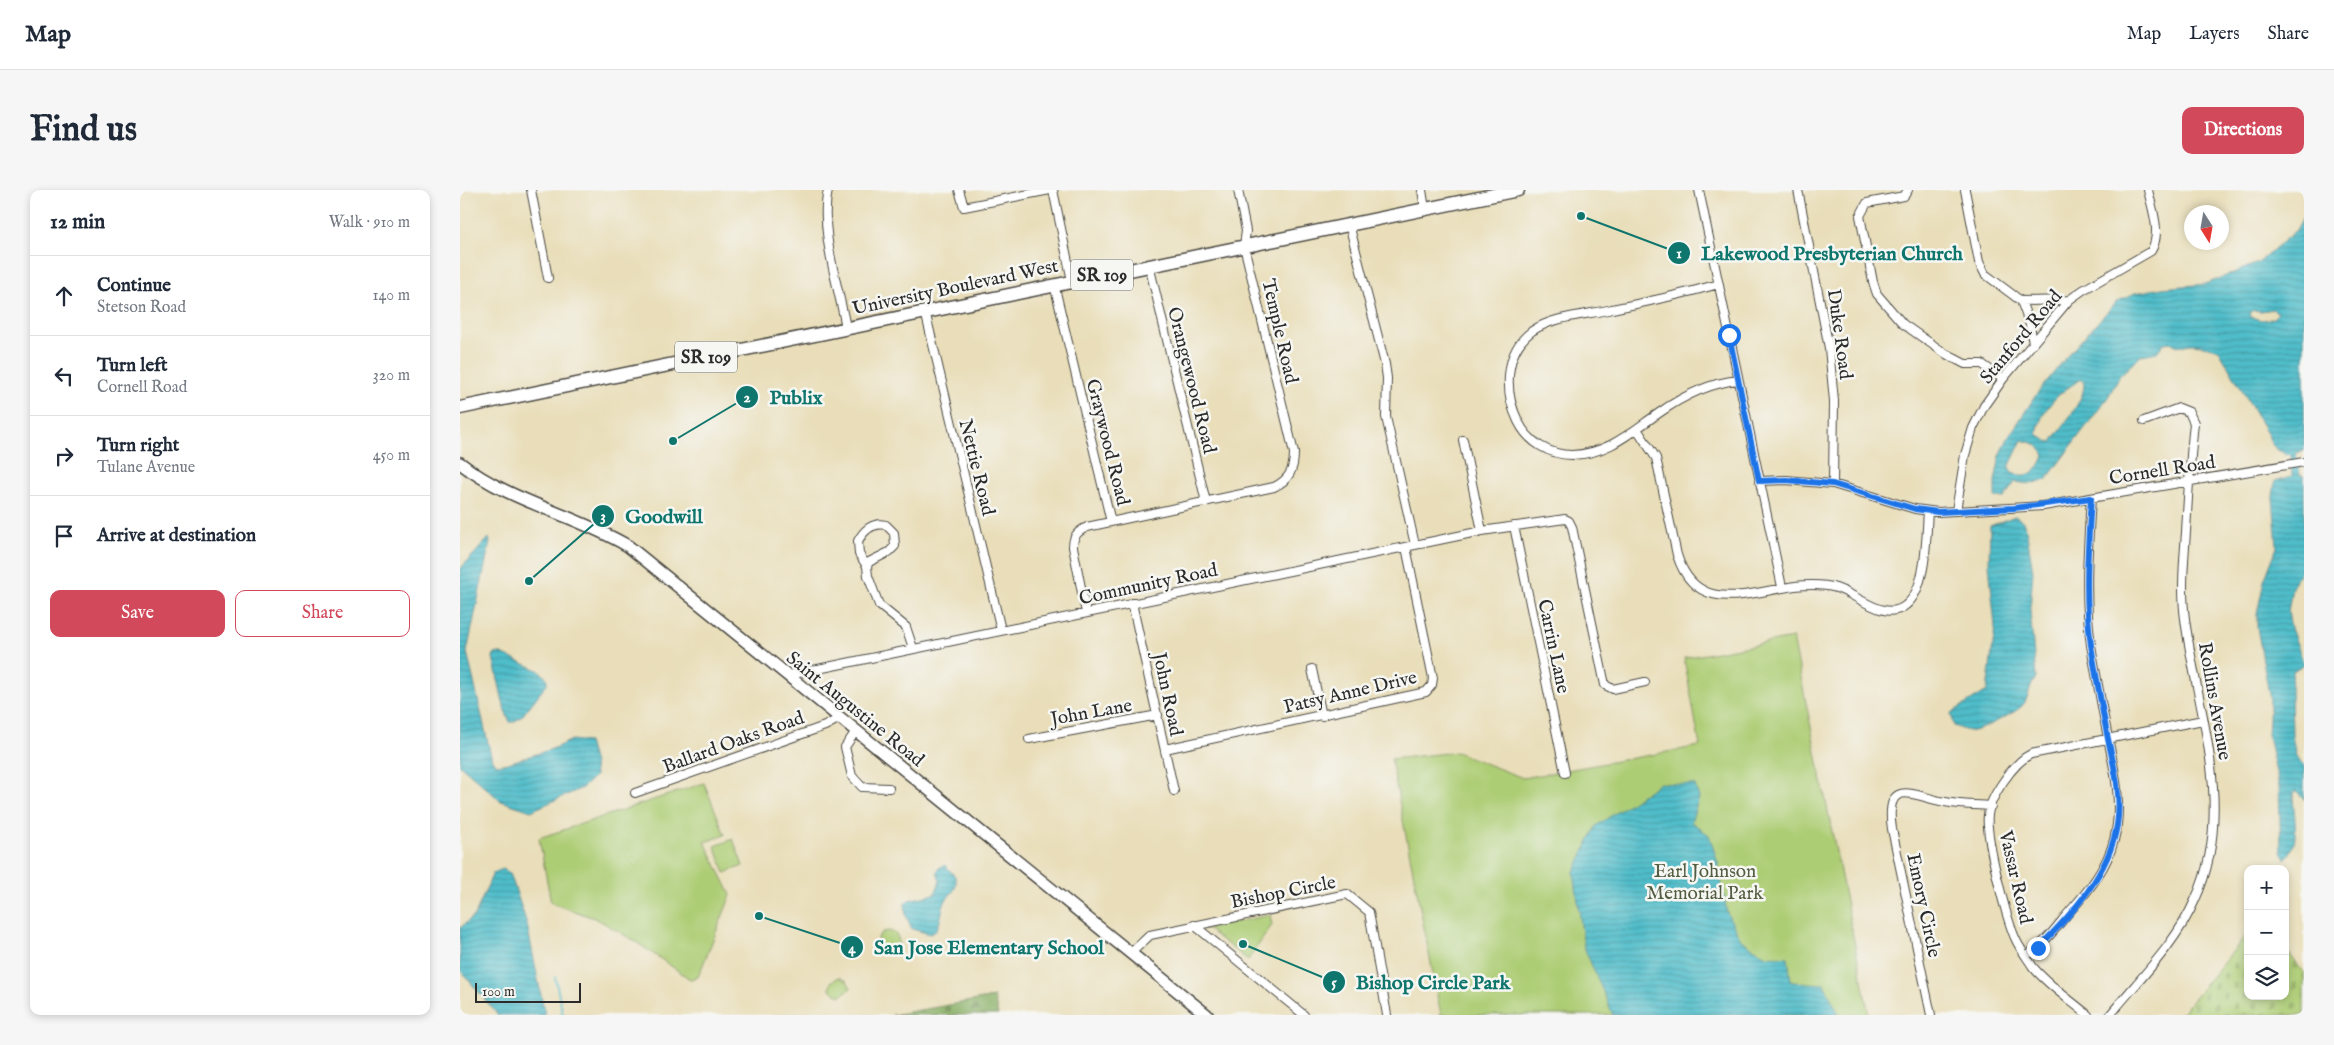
<!DOCTYPE html>
<html lang="en">
<head>
<meta charset="utf-8">
<style>
	body { margin:0; font-family:"IM FELL English",serif; background:#f6f6f7; color:#1f2937 }
	.controls { position:absolute; right:15px; bottom:15px; display:grid; overflow:hidden; border-radius:10px; box-shadow:0 2px 8px #0003 }
	.controls button { width:45px; height:45px; display:grid; place-items:center; padding:0; border:0; border-bottom:1px solid #e0e1e3; background:#fff; color:#1f2937; font:25px sans-serif }
	.compass { position:absolute; left:1724px; top:15px; width:45px; height:45px; border-radius:50%; background:#fff; box-shadow:0 2px 8px #0003; rotate:169deg }
	.scale { position:absolute; left:15px; bottom:12px; width:106px; box-sizing:border-box; padding-left:5px; border:2px solid #2b2b2b; border-top:0; font-size:14px; line-height:18px; white-space:nowrap; color:#2b2b2b; -webkit-text-stroke:4px #f6f6f2; paint-order:stroke }
	.stop { position:absolute; width:15px; height:15px; margin:-11px; border:4px solid #1a73e8; border-radius:50%; background:#fff }
	.stop.end { background:#1a73e8; border-color:#fff; box-shadow:0 1px 5px #0008 }
	.list { margin:0; padding:0; list-style:none }
	h2 { display:flex; justify-content:space-between; align-items:center; height:65px; margin:0; padding:0 20px; font-size:21px }
	h2 small { font-size:16px; font-weight:400; color:#747a83 }
	.list li { display:grid; grid-template-columns:32px 1fr auto; gap:15px; align-items:center; box-sizing:border-box; height:80px; padding:0 20px; border-top:1px solid #e0e1e3 }
	.list b { display:block; font-size:19px; white-space:nowrap }
	.list p { margin:0; font-size:16px; white-space:nowrap; color:#747a83 }
	.list em { font-size:16px; font-style:normal; color:#747a83 }
	.actions { display:flex; gap:10px; padding:15px 20px }
	.actions a { flex:1; padding:11px 0; border:1px solid #d1495b; border-radius:10px; text-align:center; font-size:18px; color:#d1495b }
	.actions .main { background:#d1495b; color:#fff }
	.icon { flex:none; width:28px; height:28px; fill:none; stroke:currentColor; stroke-width:2; stroke-linecap:round; stroke-linejoin:round }
	.map { position:relative; flex:none; width:1844px; height:825px; overflow:hidden; border-radius:10px }
	header { display:flex; align-items:center; gap:30px; box-sizing:border-box; height:70px; padding:0 25px; background:#fff; border-bottom:1px solid #e0e1e3 }
	header strong { font-size:24px }
	nav { display:flex; gap:28px; margin-inline-start:auto; font-size:18px }
	.intro { display:flex; align-items:center; justify-content:space-between; box-sizing:border-box; height:120px; padding:0 30px }
	h1 { margin:0; font-size:35px }
	.button { padding:12px 22px; border-radius:10px; background:#d1495b; color:#fff; font-size:18px; font-weight:700 }
	main { display:flex; gap:30px; padding:0 30px }
	aside { flex:1; background:#fff; border-radius:10px; box-shadow:0 2px 8px #0003 }
	.map>svg:first-child { display:block }
</style>
</head>
<body>
<header>
<strong>Map</strong>
<nav><a>Map</a><a>Layers</a><a>Share</a></nav>
</header>
<div class="intro"><h1>Find us</h1><a class="button">Directions</a></div>
<main>
<aside>
<h2>12 min<small>Walk · 910 m</small></h2>
<ul class="list">
<li><svg class="icon" aria-label="ahead" viewBox="0 0 24 24"><path d="M12 20V5M6 11l6-6 6 6"/></svg><div><b>Continue</b><p>Stetson Road</p></div><em>140 m</em></li>
<li><svg class="icon" aria-label="left" viewBox="0 0 24 24"><path d="M17 20v-9H6M10 6l-5 5 5 5"/></svg><div><b>Turn left</b><p>Cornell Road</p></div><em>320 m</em></li>
<li><svg class="icon" aria-label="right" viewBox="0 0 24 24"><path d="M7 20v-9h11M14 6l5 5-5 5"/></svg><div><b>Turn right</b><p>Tulane Avenue</p></div><em>450 m</em></li>
<li><svg class="icon" aria-label="arrive" viewBox="0 0 24 24"><path d="M6 21V4h12l-3 4 3 4H6"/></svg><div><b>Arrive at destination</b></div></li>
</ul>
<div class="actions"><a class="main">Save</a><a>Share</a></div>
</aside>
<div class="map">
<svg width="1844" height="825" viewBox="0 0 1844 825">
	<defs>
		<pattern id="forest-firs" width="22" height="20" patternUnits="userSpaceOnUse" patternTransform="scale(1.25)"><rect width="22" height="20" fill="#8ab066"/><path d="M5 1l3.5 6h-7zM16 11l3.5 6h-7z" fill="#718f54"/></pattern>
		<pattern id="cemetery-stones" width="16" height="16" patternUnits="userSpaceOnUse" patternTransform="scale(1.25)"><rect width="16" height="16" fill="#adcd75"/><path d="M2 7V4a2 2 0 0 1 4 0v3zM10 15v-3a2 2 0 0 1 4 0v3z" fill="#95b065"/></pattern>
		<pattern id="water-rules" width="6" height="5" patternUnits="userSpaceOnUse" patternTransform="scale(1.25)"><rect width="6" height="5" fill="#50bdca"/><path d="M0 2.5h6" fill="none" stroke="#439aa4"/></pattern>
	</defs>
	<rect width="100%" height="100%" fill="#f6f6f2"/>
	<filter id="ink" filterUnits="userSpaceOnUse"><feTurbulence type="fractalNoise" baseFrequency=".02" numOctaves="2"/><feDisplacementMap in="SourceGraphic" scale="10" xChannelSelector="R" yChannelSelector="G"/><feConvolveMatrix kernelMatrix="1 2 1 2 8 2 1 2 1" color-interpolation-filters="sRGB"/></filter>
	<filter id="wash" filterUnits="userSpaceOnUse"><feTurbulence type="fractalNoise" baseFrequency=".0096" numOctaves="4" result="noise"/><feDisplacementMap in="SourceGraphic" scale="20" xChannelSelector="R" yChannelSelector="G"/><feGaussianBlur stdDeviation="1.12" result="paint"/><feColorMatrix in="noise" values="0 0 0 0 0 0 0 0 0 0 0 0 0 0 0 0 0 1.4 0 .05"/><feComposite in="paint" operator="in"/></filter>
	<g filter="url(#wash)">
		<rect width="100%" height="100%" fill="#e9deb9"/>
		<!-- forest -->
		<path fill="url(#forest-firs)" stroke="#5a6e48" d="M 534,807 L 538,825 L 432,825 Z"/>
		<!-- cemetery -->
		<path fill="url(#cemetery-stones)" stroke="#6c7c50" d="M 1788,743 L 1788,806 L 1825,806 L 1825,758 L 1844,783 L 1844,825 L 1720,825 Z"/>
		<!-- park -->
		<path fill="#adcd75" stroke="#6c7c50" d="M 1333,448 L 1409,825 L 981,825 L 931,569 L 996,562 L 1063,588 L 1240,556 L 1224,468 Z
			M 244,593 L 265,645 L 245,652 L 271,705 L 238,787 L 230,789 L 173,750 L 137,729 L 91,713 L 79,648 Z
			M 273,649 L 283,676 L 265,683 L 255,656 Z
			M 810,725 L 812,735 L 788,770 L 746,738 Z
			M417 752a11 11 0 1 1 22 0a11 11 0 1 1-22 0Z
			M 379,787 L 387,791 L 391,798 L 380,806 L 370,799 L 371,792 Z"/>
		<!-- water -->
		<path fill="url(#water-rules)" stroke="#3e747a" fill-rule="evenodd" d="M 1844,25 L 1844,261 L 1836,263 L 1840,285 L 1844,286 L 1844,376 L 1832,397 L 1828,422 L 1831,438 L 1844,474 L 1833,481 L 1831,498 L 1832,545 L 1836,566 L 1844,576 L 1844,610 L 1836,600 L 1833,606 C 1834,625 1841,655 1825,669 L 1821,662 L 1819,596 L 1808,546 L 1810,510 L 1797,437 L 1797,424 L 1804,391 L 1817,357 L 1813,307 L 1815,291 L 1832,286 L 1831,265 C 1817,261 1813,259 1808,245 L 1759,160 C 1751,158 1743,155 1734,154 C 1725,153 1720,160 1711,152 L 1704,153 L 1697,162 L 1682,165 L 1660,185 L 1648,207 L 1586,290 L 1570,294 L 1555,292 L 1544,308 L 1535,307 L 1535,291 L 1540,266 L 1548,248 L 1576,205 L 1607,166 L 1656,112 L 1675,103 L 1702,98 L 1746,94 L 1798,73 L 1836,40 ZM 1813,119 L 1818,123 L 1812,129 L 1801,130 L 1791,127 L 1790,123 L 1793,120 L 1801,121 ZM 1622,189 C 1632,203 1600,238 1592,252 L 1587,251 L 1577,244 C 1581,218 1600,201 1622,189 ZM 1562,250 C 1574,253 1580,254 1584,266 C 1578,282 1568,289 1552,283 L 1549,277 Z
			M 1555,326 L 1565,333 L 1573,381 L 1570,420 L 1576,488 C 1569,495 1570,507 1562,516 C 1555,523 1523,539 1513,541 C 1508,542 1500,538 1494,536 L 1491,523 L 1527,501 L 1535,437 L 1529,374 L 1530,336 Z
			M 29,348 L 30,352 L 7,462 L 32,570 L 36,575 L 48,573 L 92,559 L 112,550 L 128,552 L 134,573 L 135,586 L 122,598 L 71,621 L 41,611 L 0,575 L 0,379 Z
			M 39,463 L 78,480 L 87,488 L 87,494 L 62,526 L 54,532 L 50,532 L 45,521 L 33,467 L 34,464 Z
			M 1200,593 L 1235,595 L 1239,608 L 1231,632 L 1249,645 L 1258,673 L 1267,723 L 1281,750 L 1306,766 L 1328,767 L 1331,792 L 1364,794 L 1379,825 L 1153,825 L 1124,757 L 1114,682 L 1136,636 Z
			M 486,675 C 489,682 496,683 496,692 C 496,702 489,704 485,712 C 480,722 482,740 470,744 L 452,739 L 446,726 L 445,713 L 449,710 L 475,704 L 480,691 L 477,682 L 479,678 Z
			M 43,679 L 50,683 L 67,734 L 85,825 L 38,825 L 0,780 L 0,738 L 15,725 L 33,683 Z"/>
		<g fill="none" stroke-linecap="round" stroke-linejoin="round">
			<!-- stream -->
			<path stroke="#50bdca" stroke-width="2" d="M 95,787 L 103,825"/>
		</g>
	</g>
	<g filter="url(#ink)">
		<g fill="none" stroke-linecap="round" stroke-linejoin="round">
			<defs>
				<path id="minor" d="M 71,0 L 88,88
					M 368,0 C 359,41 379,97 386,138
					M 499,0 L 504,17 L 590,0
					M 593,0 L 612,91
					M 962,0 L 965,19
					M 1239,0 L 1322,397
					M 1338,0 L 1369,158 L 1374,211 L 1373,294
					M 1448,0 L 1444,6 L 1407,13 L 1400,26 L 1413,92 L 1417,104 L 1443,134 L 1486,164 L 1505,174 L 1522,174 L 1543,189
					M 1505,0 L 1519,72 L 1525,84 L 1561,111 L 1609,110
					M 889,34 L 925,174 L 927,188 L 926,227 L 955,355
					M 689,75 L 746,312
					M 594,94 L 651,332
					M 1259,94 C 1223,104 1188,112 1152,119 C 1127,125 1094,126 1072,141 C 1044,162 1044,202 1058,231 C 1068,252 1089,265 1112,265 C 1148,264 1171,242 1199,223 C 1223,206 1249,193 1278,190
					M 1561,111 L 1570,135 L 1573,154
					M 465,121 L 541,440
					M 1177,239 L 1196,268 L 1217,365 C 1242,444 1319,381 1376,398 C 1397,404 1425,433 1446,415 C 1467,398 1466,347 1468,321
					M 1003,250 L 1022,341
					M 1299,291 L 1326,290 L 1373,294 L 1455,319 L 1478,322 L 1583,316 L 1844,272
					M 1496,321 L 1505,265 L 1513,238 L 1524,216 L 1543,189 L 1609,110 L 1623,100 L 1691,61 C 1702,43 1692,19 1688,0
					M 1054,336 L 1105,583
					M 407,376 L 399,364 L 398,351 C 404,340 413,332 426,335 L 434,343 L 435,356 L 429,362 L 409,372 L 407,376 L 408,386 L 419,415 L 446,437 L 453,458
					M 672,413 L 714,601
					M 626,423 L 613,357 C 613,346 617,342 627,337 L 814,297 C 829,290 834,280 834,263 L 784,56 L 786,41 L 778,0
					M 852,479 L 862,526
					M 329,485 L 1022,341 L 1105,329 L 1109,331 L 1112,337 L 1145,495 L 1153,499 L 1185,492
					M 396,541 L 385,557 L 392,586 L 402,597 L 429,598
					M 569,549 L 698,525
					M 705,559 L 966,502 L 972,495 L 973,488 L 946,357
					M 175,603 L 365,536 L 380,528
					M 734,735 L 844,825
					M 671,763 L 690,745 L 887,704 L 909,722 L 927,825
					M 1566,766 C 1585,754 1597,736 1611,720 C 1630,699 1647,677 1654,650 C 1663,616 1655,582 1648,548 C 1642,517 1636,486 1631,455 C 1624,406 1628,357 1631,308
					M 1471,825 L 1432,639 C 1424,585 1455,607 1485,612 C 1500,615 1516,615 1531,616
					M 1628,825 C 1610,810 1588,795 1573,777 C 1568,769 1561,760 1557,752 C 1547,733 1525,646 1528,625 C 1530,607 1554,572 1571,564 L 1743,530
					M 1650,825 C 1680,788 1716,754 1735,710 C 1777,619 1737,522 1725,429 C 1721,400 1724,371 1726,342 C 1728,306 1730,269 1734,233 L 1729,222 L 1719,218 L 1684,231"/>
				<path id="secondary" d="M 0,273 C 50,312 114,324 168,356 L 747,825"/>
				<path id="primary" d="M 0,218 L 1058,0"/>
			</defs>
			<!-- minor casing -->
			<use href="#minor" stroke="#484640" stroke-width="10"/>
			<!-- secondary casing -->
			<use href="#secondary" stroke="#484640" stroke-width="14"/>
			<!-- primary casing -->
			<use href="#primary" stroke="#484640" stroke-width="15"/>
			<!-- minor -->
			<use href="#minor" stroke="#fff" stroke-width="8"/>
			<!-- secondary -->
			<use href="#secondary" stroke="#fff" stroke-width="11"/>
			<!-- primary -->
			<use href="#primary" stroke="#fff" stroke-width="12"/>
		</g>
	</g>
	<g fill="none" stroke-linecap="round" stroke-linejoin="round" filter="url(#ink)">
		<!-- route -->
		<path stroke="#1a73e8" stroke-width="6" d="M 1269,145 L 1299,291 L 1326,290 L 1373,294 L 1455,319 L 1478,322 L 1554,318 L 1631,308 C 1628,357 1624,406 1631,455 C 1636,486 1642,518 1648,549 C 1654,576 1662,606 1657,635 C 1649,684 1612,724 1578,758"/>
	</g>
	<g text-anchor="middle" stroke-width="5" stroke-linejoin="round" paint-order="stroke">
		<!-- shield labels -->
		<g fill="#f6f6f2" stroke="#686867" stroke-width="1">
			<rect x="611" y="69.5" width="62" height="31" rx="4"/>
			<rect x="215" y="151.5" width="62" height="31" rx="4"/>
		</g>
		<g font-size="18" font-weight="bold" fill="#2b2b2b">
			<text x="642" y="91">SR 109</text>
			<text x="246" y="173">SR 109</text>
		</g>
		<!-- street labels -->
		<g font-size="19" fill="#2b2b2b" stroke="#f6f6f2">
			<text transform="translate(495 96) rotate(-12)" y="7">University Boulevard West</text>
			<text transform="translate(821 141) rotate(77)" y="7">Temple Road</text>
			<text transform="translate(1381 144) rotate(82)" y="7">Duke Road</text>
			<text transform="translate(1560 146) rotate(-50)" y="7">Stanford Road</text>
			<text transform="translate(733 190) rotate(76)" y="7">Orangewood Road</text>
			<text transform="translate(649 252) rotate(76)" y="7">Graywood Road</text>
			<text transform="translate(518 277) rotate(76)" y="7">Nettie Road</text>
			<text transform="translate(1702 279) rotate(-9)" y="7">Cornell Road</text>
			<text transform="translate(688 393) rotate(-12)" y="7">Community Road</text>
			<text transform="translate(1095 456) rotate(78)" y="7">Carrin Lane</text>
			<text transform="translate(890 501) rotate(-13)" y="7">Patsy Anne Drive</text>
			<text transform="translate(709 504) rotate(78)" y="7">John Road</text>
			<text transform="translate(1756 511) rotate(80)" y="7">Rollins Avenue</text>
			<text transform="translate(396 518) rotate(39)" y="7">Saint Augustine Road</text>
			<text transform="translate(631 521) rotate(-10)" y="7">John Lane</text>
			<text transform="translate(273 551) rotate(-20)" y="7">Ballard Oaks Road</text>
			<text transform="translate(1557 687) rotate(77)" y="7">Vassar Road</text>
			<text transform="translate(823 701) rotate(-11)" y="7">Bishop Circle</text>
			<text transform="translate(1465 715) rotate(78)" y="7">Emory Circle</text>
		</g>
		<!-- park labels -->
		<g font-size="19" fill="#525c41" stroke="#f6f6f2">
			<text x="1245" y="687">Earl Johnson<tspan x="1245" dy="22">Memorial Park</tspan></text>
		</g>
	</g>
	<!-- callouts -->
	<path fill="none" stroke="#0f766e" stroke-width="2" d="M1121 26L1219 63M213 251L287 207M69 391L143 326M299 726L392 757M783 754L874 792"/>
	<g fill="#0f766e" stroke="#f6f6f2" stroke-width="2">
		<circle cx="1121" cy="26" r="5"/>
		<circle cx="213" cy="251" r="5"/>
		<circle cx="69" cy="391" r="5"/>
		<circle cx="299" cy="726" r="5"/>
		<circle cx="783" cy="754" r="5"/>
		<circle cx="1219" cy="63" r="12"/>
		<circle cx="287" cy="207" r="12"/>
		<circle cx="143" cy="326" r="12"/>
		<circle cx="392" cy="757" r="12"/>
		<circle cx="874" cy="792" r="12"/>
	</g>
	<g font-size="15" text-anchor="middle" font-weight="bold" fill="#fff">
		<text x="1219" y="68">1</text>
		<text x="287" y="212">2</text>
		<text x="143" y="331">3</text>
		<text x="392" y="763">4</text>
		<text x="874" y="797">5</text>
	</g>
	<g font-size="20" text-anchor="middle" font-weight="bold" fill="#0f766e" stroke="#f6f6f2" stroke-width="5" stroke-linejoin="round" paint-order="stroke">
		<text x="1372" y="70">Lakewood Presbyterian Church</text>
		<text x="336" y="214">Publix</text>
		<text x="204" y="333">Goodwill</text>
		<text x="529" y="764">San Jose Elementary School</text>
		<text x="973" y="799">Bishop Circle Park</text>
	</g>
</svg>
<div class="controls">
<button>+</button>
<button>−</button>
<button><svg class="icon" aria-label="layers" viewBox="0 0 24 24"><path d="M12 4l9 5-9 5-9-5zM3 14l9 5 9-5"/></svg></button>
</div>
<svg class="compass" viewBox="-18 -18 36 36"><path d="M0-13l5 13h-10z" fill="#e53935"/><path d="M0 13l5-13h-10z" fill="#747a83"/></svg>
<div class="scale">100 m</div>
<div class="stop" style="left:1269px;top:145px"></div>
<div class="stop end" style="left:1578px;top:758px"></div>
</div>
</main>
</body>
</html>
